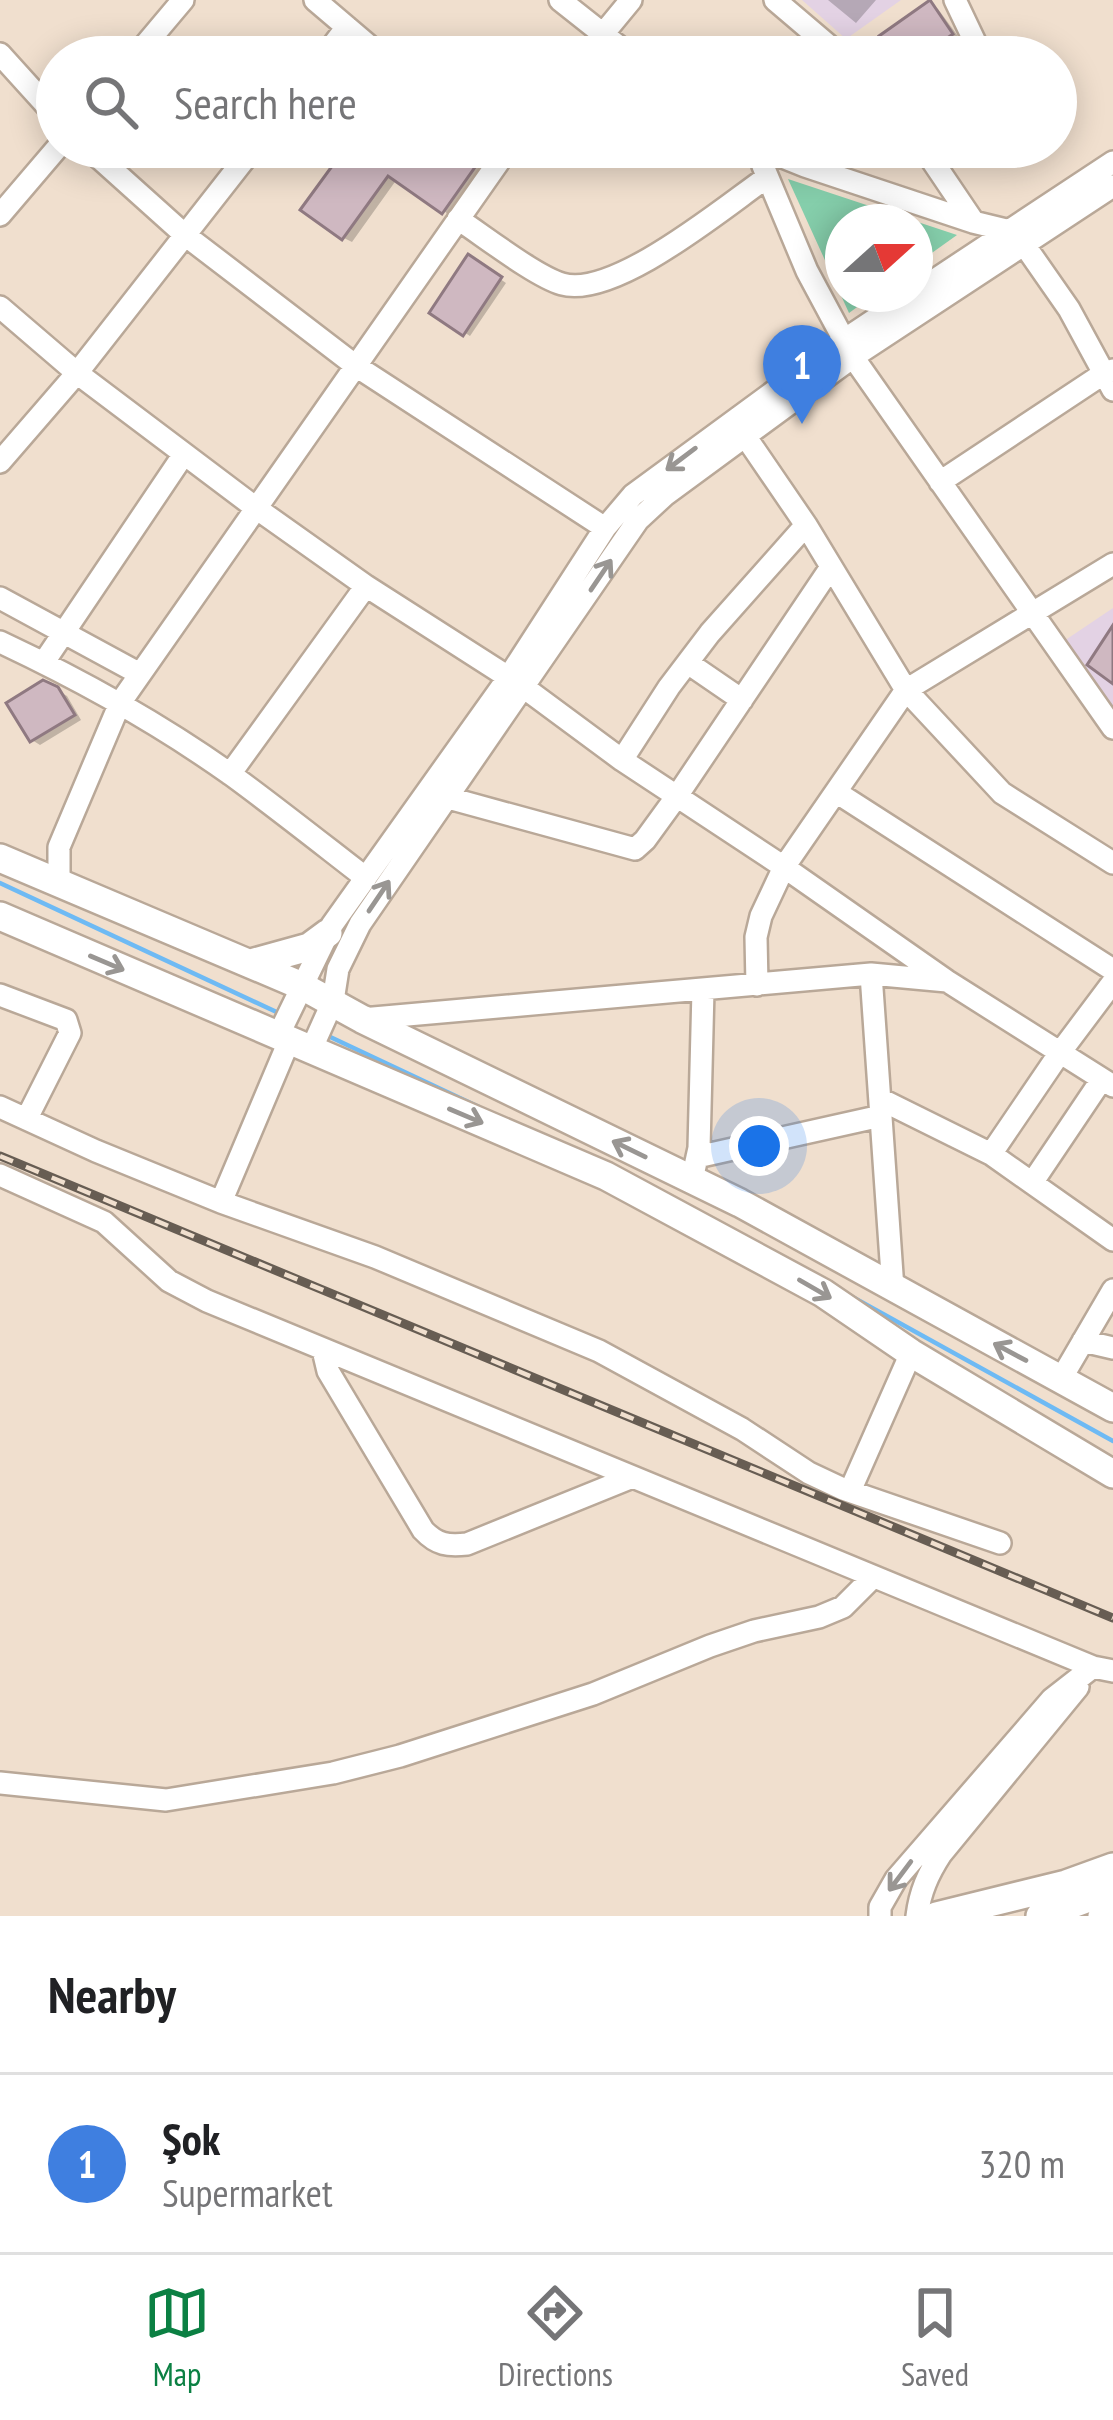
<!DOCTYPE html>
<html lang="en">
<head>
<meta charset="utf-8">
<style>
	body { margin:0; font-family:"PT Sans Narrow",sans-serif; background:#f2f2f2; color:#202124 }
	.compass { position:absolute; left:825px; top:204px; width:108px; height:108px; border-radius:50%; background:#fff; box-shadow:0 6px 30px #0003; rotate:69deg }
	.you { position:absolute; left:759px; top:1146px; width:42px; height:42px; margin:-30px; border:9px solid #fff; border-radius:50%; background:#1a73e8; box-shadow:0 0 0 18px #1a73e833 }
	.badge { display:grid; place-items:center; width:78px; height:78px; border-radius:50%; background:#0b8043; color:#fff; font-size:39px; font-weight:700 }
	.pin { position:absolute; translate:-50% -99px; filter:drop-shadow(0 3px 6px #0008) }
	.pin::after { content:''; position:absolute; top:63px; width:42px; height:36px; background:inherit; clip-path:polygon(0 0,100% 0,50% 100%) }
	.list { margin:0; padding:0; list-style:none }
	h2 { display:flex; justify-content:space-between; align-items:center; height:156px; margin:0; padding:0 48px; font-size:51px }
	h2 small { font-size:39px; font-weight:400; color:#757577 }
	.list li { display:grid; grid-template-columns:78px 1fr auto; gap:36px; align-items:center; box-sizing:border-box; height:180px; padding:0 48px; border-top:3px solid #e0e0e0 }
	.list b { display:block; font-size:45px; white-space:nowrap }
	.list p { margin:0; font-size:39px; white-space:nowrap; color:#757577 }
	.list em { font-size:39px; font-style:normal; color:#757577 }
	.icon { flex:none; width:66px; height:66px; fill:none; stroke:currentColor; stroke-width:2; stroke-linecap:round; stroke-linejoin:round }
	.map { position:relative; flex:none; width:1113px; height:1916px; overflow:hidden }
	.search { position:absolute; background:#fff; box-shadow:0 6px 30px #0003; left:36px; right:36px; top:36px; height:132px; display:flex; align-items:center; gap:30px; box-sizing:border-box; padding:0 42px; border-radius:66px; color:#757577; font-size:45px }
	.sheet { height:336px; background:#fff }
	nav { display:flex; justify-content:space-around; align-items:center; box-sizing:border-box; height:168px; border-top:3px solid #e0e0e0; background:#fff; font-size:33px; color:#757577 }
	nav a { display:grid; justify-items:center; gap:6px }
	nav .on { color:#0b8043 }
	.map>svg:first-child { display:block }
</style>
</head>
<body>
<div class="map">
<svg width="1113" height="1916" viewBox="0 0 1113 1916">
	<rect width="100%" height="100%" fill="#f0dfce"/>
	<!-- education -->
	<path fill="#e3d2e4" d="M 802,0 L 901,0 L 846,39 Z
		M 1113,608 L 1113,712 L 1061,643 Z"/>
	<!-- green -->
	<path fill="#85ceab" d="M 788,179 L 957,235 L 915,265 L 915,222 L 843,222 L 843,294 L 875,294 L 849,313 Z"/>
	<!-- shadow -->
	<path fill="#0003" d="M 828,0 L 876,0 L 856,23 Z
		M 930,4 L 938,9 L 960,39 L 934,57 L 897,57 Z
		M 784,46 L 792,51 L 798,57 L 774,57 Z
		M 347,147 L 459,147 L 487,167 L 451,216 L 397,179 L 352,242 L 344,238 Z
		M 469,258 L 506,283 L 470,336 L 433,312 Z
		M 44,683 L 67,696 L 81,720 L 40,745 L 32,740 Z"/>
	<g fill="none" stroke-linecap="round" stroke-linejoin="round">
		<!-- stream -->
		<path stroke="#6ebaf4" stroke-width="4.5" d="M 0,883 L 283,1015
			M 326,1035 L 479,1107
			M 847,1294 L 1113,1441"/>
	</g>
	<!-- building -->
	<path fill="#cfb8c1" stroke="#8f7981" stroke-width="3" d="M 930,0 L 953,34 L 920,57 L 893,57 L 879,36 Z
		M 346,147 L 462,147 L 480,160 L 442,214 L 388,176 L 342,240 L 300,210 Z
		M 468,254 L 502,277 L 463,336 L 429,313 Z
		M 1113,625 L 1113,684 L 1087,665 Z
		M 43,680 L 58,687 L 75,715 L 30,742 L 6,703 Z"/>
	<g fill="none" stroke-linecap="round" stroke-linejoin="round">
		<defs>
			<path id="minor" d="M 315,0 L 382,57
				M 560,0 L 632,57
				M 775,0 L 842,57
				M 955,0 L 975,42 L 967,57
				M 0,54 L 57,117
				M 135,57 L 183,0
				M 324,57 L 347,27
				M 584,57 L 631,0
				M 87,147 L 185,235 L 356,366 L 605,528
				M 758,147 L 805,166 L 973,222 L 1010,231
				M 923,147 L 973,221
				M 763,166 L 807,271 L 844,340
				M 805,166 L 833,147
				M 0,215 L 58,147
				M 458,219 C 484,236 535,276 562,284 C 614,299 723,208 766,178
				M 1023,243 L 1069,309 L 1113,390
				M 915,293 L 1113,162
				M 0,307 L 77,373 L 256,508 L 366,586 L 522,686 L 622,760 L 784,867 L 947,981 L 1113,1086
				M 853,357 L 1113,728
				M 741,430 L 806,525 L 906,690 L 1002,793 L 1113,863
				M 0,462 L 77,373 L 254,147
				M 940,482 L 1103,374 L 1113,370
				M 0,598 L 140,674
				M 0,642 C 81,680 160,724 233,776 C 278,809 322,844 366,878
				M 44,662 L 184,454
				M 688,663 L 742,700
				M 622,760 L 669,687 L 710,633 L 806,525
				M 230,774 L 366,586
				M 836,792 L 1113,970
				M 445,797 L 635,849 L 645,840 L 677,796 L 831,567
				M 64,885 L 59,875 L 59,847 L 120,703 L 509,147
				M 871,974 L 893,1289
				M 757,985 L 756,937 L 761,916 L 784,867 L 906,690 L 1113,564
				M 0,995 L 66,1020 L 70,1033 L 27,1118
				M 362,1019 L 871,974 L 947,981
				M 278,1036 L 332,925 L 508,678 L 605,528 L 633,495 L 844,340 L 913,294
				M 311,1050 L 333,1001 L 338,969 L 360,924 L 638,520 L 665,495 L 853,357 L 1113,186
				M 880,1099 L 991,1154 L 1113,1240
				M 0,1107 L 96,1151 L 221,1202 L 289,1041
				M 991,1154 L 1059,1054 L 1113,982
				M 697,1157 L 881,1116
				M 0,1175 L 104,1222 L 169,1281 L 207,1301 L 1093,1667 L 1113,1671
				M 692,1180 L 699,1148 L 703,990
				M 1032,1183 L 1102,1079
				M 221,1202 L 375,1257 L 599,1351 L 742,1429 L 809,1473 L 843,1489 L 1000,1543
				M 1083,1341 L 1113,1348
				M 323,1350 L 328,1371 L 423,1530 C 437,1545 448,1546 467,1544 L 630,1478
				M 1061,1379 L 1113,1290
				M 850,1491 L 911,1353
				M 0,1783 L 166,1800 L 333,1773 L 400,1756 L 593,1694 L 710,1646 L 754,1631 L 819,1617 L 843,1607 L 872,1578
				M 880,1916 L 880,1907 L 896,1879 L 1052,1699 L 1093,1667
				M 917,1916 C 920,1892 928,1874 941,1854 L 1078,1687
				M 1099,1916 L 1113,1911"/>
			<path id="major" d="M 0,858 L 302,986 L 362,1019 L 740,1203 L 1113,1408
				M 0,916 L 606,1176 L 823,1293 L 911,1353 L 1113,1474
				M 251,963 L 309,947 L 328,933
				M 936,1916 L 1066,1884 L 1113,1867
				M 1040,1916 L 1113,1889"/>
		</defs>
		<!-- minor casing -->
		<use href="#minor" stroke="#b9a898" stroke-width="26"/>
		<!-- major casing -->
		<use href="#major" stroke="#b9a898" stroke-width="32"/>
		<!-- minor -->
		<use href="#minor" stroke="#fff" stroke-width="21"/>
		<!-- major -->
		<use href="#major" stroke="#fff" stroke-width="27"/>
		<defs>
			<path id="rail" d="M 0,1156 L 1113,1618"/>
		</defs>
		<!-- rail casing -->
		<use href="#rail" stroke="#675d53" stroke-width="9"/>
		<!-- rail -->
		<use href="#rail" stroke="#f0dfce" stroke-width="4.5" stroke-dasharray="14" stroke-linecap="butt"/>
	</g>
	<!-- one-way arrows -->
	<defs><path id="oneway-shaft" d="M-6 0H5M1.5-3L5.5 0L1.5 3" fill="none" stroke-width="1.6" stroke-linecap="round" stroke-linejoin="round" transform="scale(3)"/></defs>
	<g stroke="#999693">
		<use href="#oneway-shaft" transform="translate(681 459) rotate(143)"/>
		<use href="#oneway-shaft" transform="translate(601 575) rotate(-56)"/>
		<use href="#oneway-shaft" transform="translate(379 896) rotate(-56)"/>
		<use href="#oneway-shaft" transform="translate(107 963) rotate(23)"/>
		<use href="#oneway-shaft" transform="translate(466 1116) rotate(23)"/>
		<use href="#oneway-shaft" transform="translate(629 1149) rotate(-154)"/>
		<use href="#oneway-shaft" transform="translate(815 1289) rotate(30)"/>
		<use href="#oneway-shaft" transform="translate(1010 1352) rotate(-152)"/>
		<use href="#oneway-shaft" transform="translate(900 1876) rotate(127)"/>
	</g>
</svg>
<svg class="compass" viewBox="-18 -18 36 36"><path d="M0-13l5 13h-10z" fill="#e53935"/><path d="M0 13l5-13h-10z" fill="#757577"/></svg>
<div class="you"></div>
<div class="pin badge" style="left:802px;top:424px;background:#3f7fe0">1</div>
<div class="search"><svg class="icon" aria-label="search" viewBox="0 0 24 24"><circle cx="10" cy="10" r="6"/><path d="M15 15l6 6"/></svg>Search here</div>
</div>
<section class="sheet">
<h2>Nearby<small></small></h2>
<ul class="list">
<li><span class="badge" style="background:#3f7fe0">1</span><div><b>Şok</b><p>Supermarket</p></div><em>320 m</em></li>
</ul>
</section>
<nav>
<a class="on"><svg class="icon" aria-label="map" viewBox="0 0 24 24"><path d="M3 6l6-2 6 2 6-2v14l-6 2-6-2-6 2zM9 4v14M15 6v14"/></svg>Map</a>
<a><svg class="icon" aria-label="directions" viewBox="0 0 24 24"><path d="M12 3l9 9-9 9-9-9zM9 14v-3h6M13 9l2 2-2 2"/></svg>Directions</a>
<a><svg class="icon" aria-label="saved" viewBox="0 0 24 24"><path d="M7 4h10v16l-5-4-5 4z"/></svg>Saved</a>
</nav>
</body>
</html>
